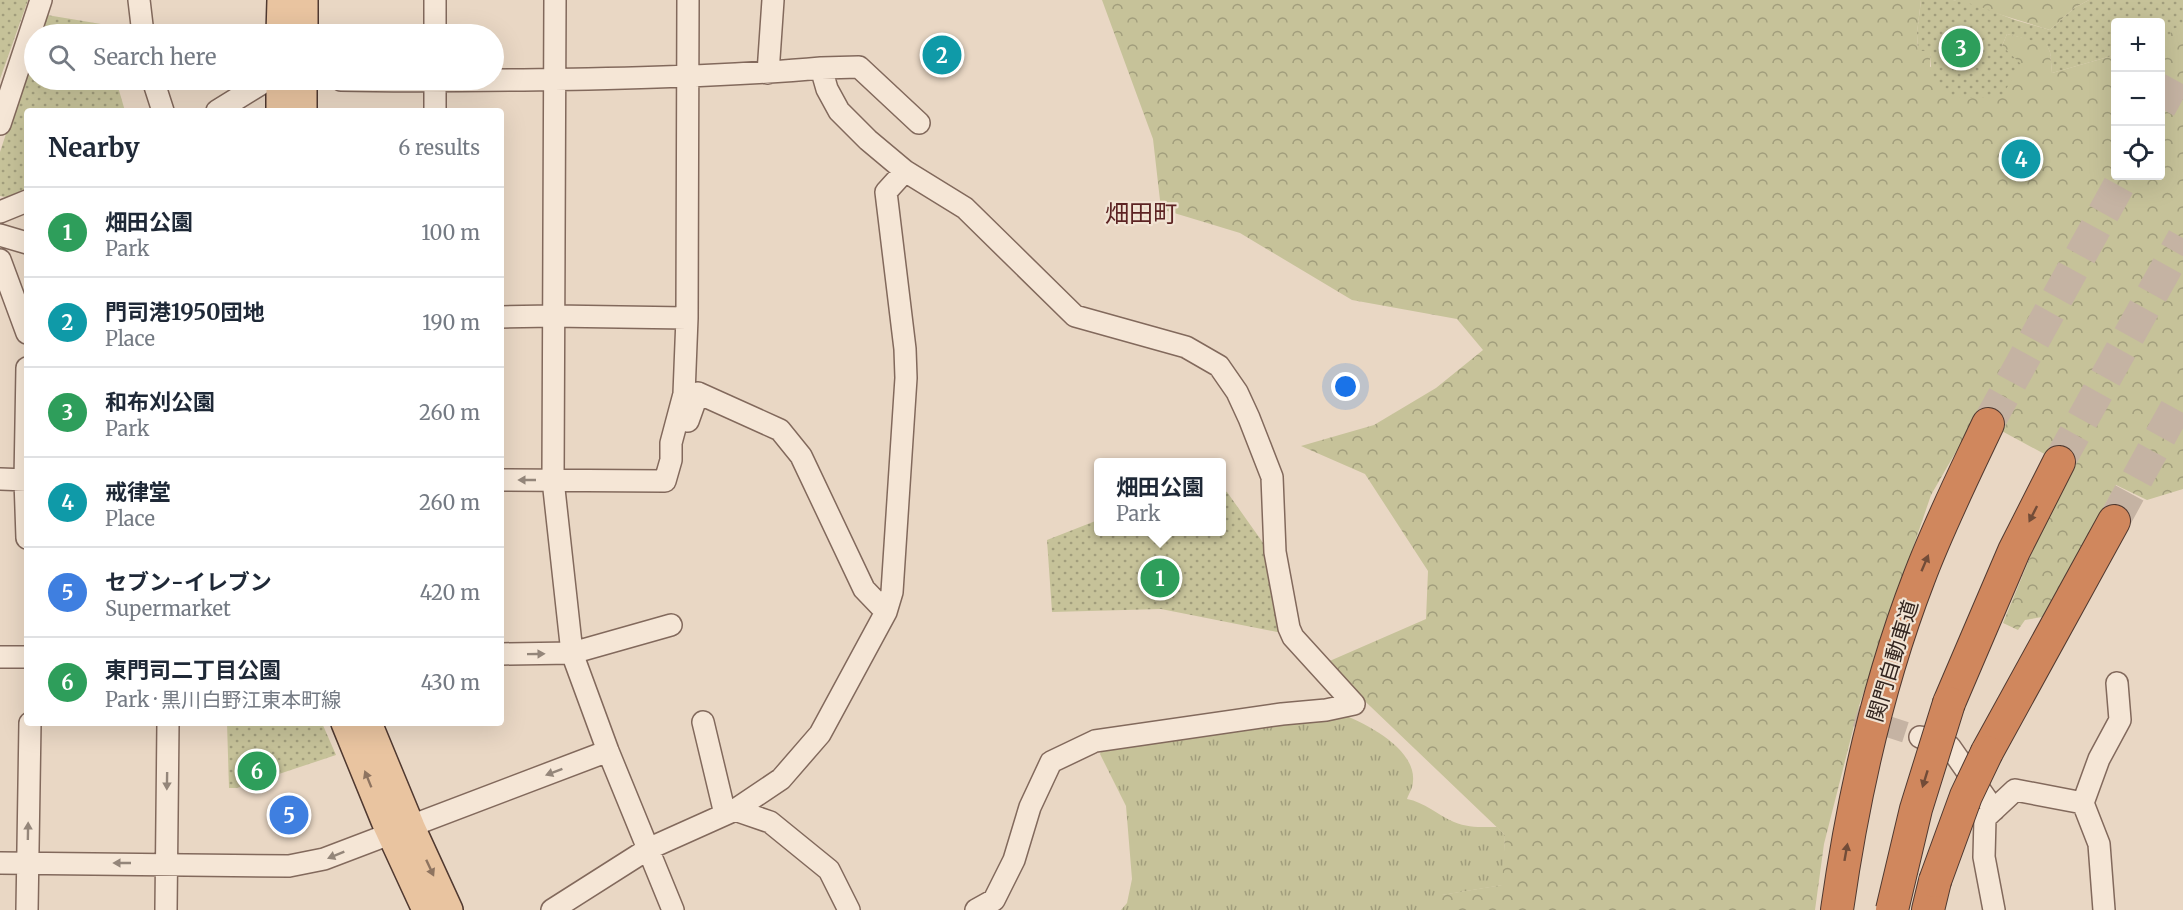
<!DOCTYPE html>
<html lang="en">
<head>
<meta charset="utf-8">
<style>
	body { margin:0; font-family:Merriweather,"Noto Sans JP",serif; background:#f6f6f7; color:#1f2937 }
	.controls { position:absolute; right:18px; top:18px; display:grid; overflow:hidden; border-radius:6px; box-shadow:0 6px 24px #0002 }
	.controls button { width:54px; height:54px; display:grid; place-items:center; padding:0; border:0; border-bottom:2px solid #e0e1e3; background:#fff; color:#1f2937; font:30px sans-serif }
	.you { position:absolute; left:1346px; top:387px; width:21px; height:21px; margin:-15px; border:4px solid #fff; border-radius:50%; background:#1a73e8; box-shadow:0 0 0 9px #1a73e833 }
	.badge { display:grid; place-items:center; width:39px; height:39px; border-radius:50%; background:#b45309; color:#fff; font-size:20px; font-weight:700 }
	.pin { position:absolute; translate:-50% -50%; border:3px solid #fff; box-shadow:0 2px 6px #0006 }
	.popup { position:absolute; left:1094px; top:458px; width:132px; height:78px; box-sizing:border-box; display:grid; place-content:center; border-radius:6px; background:#fff; filter:drop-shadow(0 2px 4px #0005); font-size:20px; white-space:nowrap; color:#747a83 }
	.popup b { font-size:22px; color:#1f2937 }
	.popup::after { content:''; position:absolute; left:50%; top:100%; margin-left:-12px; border:12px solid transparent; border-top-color:#fff }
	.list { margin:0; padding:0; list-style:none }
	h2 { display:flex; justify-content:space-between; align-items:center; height:78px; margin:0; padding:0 24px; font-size:26px }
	h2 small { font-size:20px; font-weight:400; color:#747a83 }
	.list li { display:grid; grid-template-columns:39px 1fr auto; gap:18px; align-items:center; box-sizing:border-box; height:90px; padding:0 24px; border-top:2px solid #e0e1e3 }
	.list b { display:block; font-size:22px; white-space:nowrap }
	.list p { margin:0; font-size:20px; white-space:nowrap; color:#747a83 }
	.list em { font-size:20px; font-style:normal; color:#747a83 }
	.icon { flex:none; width:33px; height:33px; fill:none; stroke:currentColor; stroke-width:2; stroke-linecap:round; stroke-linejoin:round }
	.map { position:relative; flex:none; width:2183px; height:910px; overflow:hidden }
	.search { position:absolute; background:#fff; box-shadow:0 6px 24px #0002; left:24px; top:24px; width:480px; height:66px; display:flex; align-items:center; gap:15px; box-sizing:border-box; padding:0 21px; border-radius:33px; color:#747a83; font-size:22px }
	.panel { position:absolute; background:#fff; box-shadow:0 6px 24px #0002; left:24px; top:108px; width:480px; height:618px; border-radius:6px }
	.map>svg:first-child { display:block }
</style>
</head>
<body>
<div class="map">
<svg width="2183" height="910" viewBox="0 0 2183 910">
	<defs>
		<pattern id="grass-tufts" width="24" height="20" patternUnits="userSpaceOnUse" patternTransform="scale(1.5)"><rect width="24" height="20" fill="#c6c299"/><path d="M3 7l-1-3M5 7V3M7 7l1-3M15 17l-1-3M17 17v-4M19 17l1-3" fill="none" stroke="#a19d7c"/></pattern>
		<pattern id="forest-crowns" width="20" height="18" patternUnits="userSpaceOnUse" patternTransform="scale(1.5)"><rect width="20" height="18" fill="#c6c299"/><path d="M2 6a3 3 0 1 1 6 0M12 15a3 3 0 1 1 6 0" fill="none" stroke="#a19d7c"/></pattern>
		<pattern id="park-dots" width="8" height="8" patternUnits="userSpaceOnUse" patternTransform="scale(1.5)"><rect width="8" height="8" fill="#c6c299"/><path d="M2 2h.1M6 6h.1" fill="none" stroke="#a19d7c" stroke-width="1.8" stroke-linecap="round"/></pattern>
	</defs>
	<rect width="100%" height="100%" fill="#e9d7c4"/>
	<!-- grass -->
	<path fill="url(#grass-tufts)" d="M 1341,714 C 1366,723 1416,749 1413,781 C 1413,788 1409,793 1407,799 C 1424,802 1438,815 1454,822 C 1468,828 1482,827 1497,827 L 1505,835 L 1503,885 L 1442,895 L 1441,910 L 1121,910 L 1127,903 L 1132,879 L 1126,806 L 1100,754 L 1103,747 Z"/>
	<!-- forest -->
	<path fill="url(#forest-crowns)" d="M 1102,0 L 1921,0 L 1917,33 L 1918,51 L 1930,50 L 1930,67 L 2002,46 L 2007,34 L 2046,43 L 2050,52 L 2052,73 L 2115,55 L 2116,176 L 2160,176 L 2161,36 L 2166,38 L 2175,27 L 2183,27 L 2183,489 L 2147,500 L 2116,485 L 2042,617 L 2025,620 L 2018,630 L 2003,623 L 2038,538 L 2059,462 L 1976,417 L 1931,495 L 1859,706 L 1824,844 L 1815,910 L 1441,910 L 1441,895 L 1502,885 L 1505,835 L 1325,663 L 1426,619 L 1428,571 L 1365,474 L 1301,446 L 1374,425 L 1436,388 L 1483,350 L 1457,319 L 1352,300 L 1240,233 L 1161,209 L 1153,139 Z
		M 1953,0 L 2089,0 L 2074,8 L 2050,30 Z"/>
	<!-- park -->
	<path fill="url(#park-dots)" d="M 0,0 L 28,0 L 0,79 Z
		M 1921,0 L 1953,0 L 1976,5 L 2015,20 L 2050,30 L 2074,8 L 2089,0 L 2183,0 L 2183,27 L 2175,28 L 2166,39 L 2161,36 L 2160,22 L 2116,22 L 2115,55 L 2052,73 L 2050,52 L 2046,44 L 2007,34 L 2002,46 L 2021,64 L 2002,96 C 1960,100 1930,104 1930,51 L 1918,51 L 1917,33 Z
		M 47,15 L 101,24 L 104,34 L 39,34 Z
		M 34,48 L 34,80 L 116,80 L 125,111 L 27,111 L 27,191 C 18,195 10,199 0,196 L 0,152 Z
		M 1222,490 L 1227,492 L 1266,547 L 1282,633 L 1161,609 L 1052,612 L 1047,540 L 1098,520 L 1098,532 L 1222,532 Z
		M 227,723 L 322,723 L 336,755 L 237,788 L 229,788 Z"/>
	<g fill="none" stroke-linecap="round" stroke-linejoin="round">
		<!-- minor-tunnel -->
		<path stroke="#c5b3a3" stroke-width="21" stroke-dasharray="21 10" stroke-linecap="butt" d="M 1856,716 L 1920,737"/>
		<!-- highway-tunnel -->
		<path stroke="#c5b3a3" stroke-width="32" stroke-dasharray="32 16" stroke-linecap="butt" d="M 2160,108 L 2183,66
			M 1988,424 L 2124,176
			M 2059,462 L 2183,238
			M 2114,521 L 2183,395"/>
		<defs>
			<path id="minor" d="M 139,0 L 143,34
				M 555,0 L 553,480 L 572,653 L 608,751 L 673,910
				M 435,34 L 435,0
				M 821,68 L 859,67 L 919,123
				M 768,73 L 773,0
				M 153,80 L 163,111
				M 341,80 C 424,82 506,80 588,79 C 666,77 744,75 821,68 L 827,89 L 839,111 L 868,140 L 905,171 L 965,208 L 1075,316 L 1186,347 L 1219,366 L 1237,392 L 1249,418 L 1272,477 L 1275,552 L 1289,628 L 1293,637 L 1354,704
				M 435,80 L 435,111
				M 217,111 L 264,82 L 280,80
				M 0,124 L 41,0
				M 0,212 L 27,201
				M 0,235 L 27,243
				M 0,260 L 27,333
				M 501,317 L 553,316 L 687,318
				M 27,368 L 25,480 L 27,538
				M 688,421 L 698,393 L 780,430 L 801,456 L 864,589 L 886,612
				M 0,479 L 27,480
				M 501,480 L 665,481 L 671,460 L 671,443 L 684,394 L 687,318 L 688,0
				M 501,654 L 572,653 L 671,625
				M 0,657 L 27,657
				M 703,722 L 725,814
				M 1920,737 L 1950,747 L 1994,810
				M 2083,803 L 2099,844 L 2104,910
				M 735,810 L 770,822 L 829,870 L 849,910
				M 0,863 L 289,866 L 324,859 L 608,751
				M 27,910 L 30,723
				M 166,910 L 168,723
				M 552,910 L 648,849 L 735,810 L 781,779 L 820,734 L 886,612 L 892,592 L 906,378 L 905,349 L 886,192 L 905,171
				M 976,910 L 994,900 L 1014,860 L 1030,807 L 1051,762 L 1095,741 L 1282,714 L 1326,710 L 1354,704
				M 1994,910 L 1984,857 L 1985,818 L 2015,790 L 2083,803 L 2099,759 L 2120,720 L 2117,683"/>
			<path id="major" d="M 280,34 L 281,0
				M 304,34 L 304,0
				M 280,111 L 280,80
				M 303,111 L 303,80
				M 345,723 L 385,821 L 426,910
				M 368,723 L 411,827 L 449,910"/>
			<path id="highway" d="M 1949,703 L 2014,551 L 2059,462
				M 1987,752 L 2114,521
				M 1837,910 C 1853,797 1878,684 1919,578 C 1939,525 1964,475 1988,424
				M 1928,910 L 1935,881"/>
		</defs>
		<!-- minor casing -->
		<use href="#minor" stroke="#82695c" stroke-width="24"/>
		<!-- major casing -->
		<use href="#major" stroke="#503930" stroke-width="30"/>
		<!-- highway casing -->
		<use href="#highway" stroke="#503930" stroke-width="34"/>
		<!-- minor -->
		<use href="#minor" stroke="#f5e6d6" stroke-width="21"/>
		<!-- major -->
		<use href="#major" stroke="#e9c4a0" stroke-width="27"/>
		<!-- highway -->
		<use href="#highway" stroke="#d0875d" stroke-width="32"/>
		<defs>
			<path id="highway-bridge" d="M 1935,881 L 1966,796 L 1987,752
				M 1892,910 L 1916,809 L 1949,703"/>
		</defs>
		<!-- highway-bridge casing -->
		<use href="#highway-bridge" stroke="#503930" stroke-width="34" stroke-linecap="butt"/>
		<!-- highway-bridge -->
		<use href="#highway-bridge" stroke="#d0875d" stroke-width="32"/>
	</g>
	<!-- one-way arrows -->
	<defs><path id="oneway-solid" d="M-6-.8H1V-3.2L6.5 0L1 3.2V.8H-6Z" transform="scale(1.5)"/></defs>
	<g fill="#94867a">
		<use href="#oneway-solid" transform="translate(527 480) rotate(-180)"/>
		<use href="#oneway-solid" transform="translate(536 654) rotate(-1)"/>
		<use href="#oneway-solid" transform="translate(554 772) rotate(159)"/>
		<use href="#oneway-solid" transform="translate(167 781) rotate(91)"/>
		<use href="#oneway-solid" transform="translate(28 831) rotate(-89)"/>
		<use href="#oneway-solid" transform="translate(336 855) rotate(158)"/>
		<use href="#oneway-solid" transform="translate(122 863) rotate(-180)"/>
	</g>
	<g fill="#724c38">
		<use href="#oneway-solid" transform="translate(2033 514) rotate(117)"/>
		<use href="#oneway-solid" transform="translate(1925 563) rotate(-67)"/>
		<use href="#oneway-solid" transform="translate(1925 779) rotate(107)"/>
		<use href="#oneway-solid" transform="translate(1846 852) rotate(-80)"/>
	</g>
	<g fill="#8e7460">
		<use href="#oneway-solid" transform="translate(368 779) rotate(-112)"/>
		<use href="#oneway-solid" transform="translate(430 868) rotate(65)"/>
	</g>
	<g text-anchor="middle" stroke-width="4.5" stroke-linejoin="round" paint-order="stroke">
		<!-- street labels -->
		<g font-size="21" fill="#33251f" stroke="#f1e3d3">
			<text transform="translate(1893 661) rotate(-73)" y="7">関門自動車道</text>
		</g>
		<!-- quarter labels -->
		<g font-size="24" fill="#5c2323" stroke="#f1e3d3">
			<text x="1141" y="222">畑田町</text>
		</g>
	</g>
</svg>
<div class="controls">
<button>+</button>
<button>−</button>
<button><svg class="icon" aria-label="locate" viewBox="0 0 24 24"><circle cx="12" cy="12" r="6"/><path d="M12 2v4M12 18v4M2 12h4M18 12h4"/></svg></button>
</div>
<div class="you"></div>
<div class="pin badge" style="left:1160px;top:578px;background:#2e9e5b">1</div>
<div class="popup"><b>畑田公園</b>Park</div>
<div class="pin badge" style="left:942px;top:55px;background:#0f9aa8">2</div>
<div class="pin badge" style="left:1961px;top:48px;background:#2e9e5b">3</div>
<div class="pin badge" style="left:2021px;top:159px;background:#0f9aa8">4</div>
<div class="pin badge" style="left:289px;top:815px;background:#3f7fe0">5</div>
<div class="pin badge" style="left:257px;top:771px;background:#2e9e5b">6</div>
<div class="search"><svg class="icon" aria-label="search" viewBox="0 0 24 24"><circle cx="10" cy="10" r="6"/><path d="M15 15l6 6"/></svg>Search here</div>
<section class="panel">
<h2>Nearby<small>6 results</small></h2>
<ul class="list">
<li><span class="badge" style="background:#2e9e5b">1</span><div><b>畑田公園</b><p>Park</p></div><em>100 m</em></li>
<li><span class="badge" style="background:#0f9aa8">2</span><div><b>門司港1950団地</b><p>Place</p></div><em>190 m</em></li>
<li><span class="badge" style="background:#2e9e5b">3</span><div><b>和布刈公園</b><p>Park</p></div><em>260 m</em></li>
<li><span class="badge" style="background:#0f9aa8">4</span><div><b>戒律堂</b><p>Place</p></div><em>260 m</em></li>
<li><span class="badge" style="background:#3f7fe0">5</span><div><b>セブン-イレブン</b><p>Supermarket</p></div><em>420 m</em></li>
<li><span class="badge" style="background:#2e9e5b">6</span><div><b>東門司二丁目公園</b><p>Park · 黒川白野江東本町線</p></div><em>430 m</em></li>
</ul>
</section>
</div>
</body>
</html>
